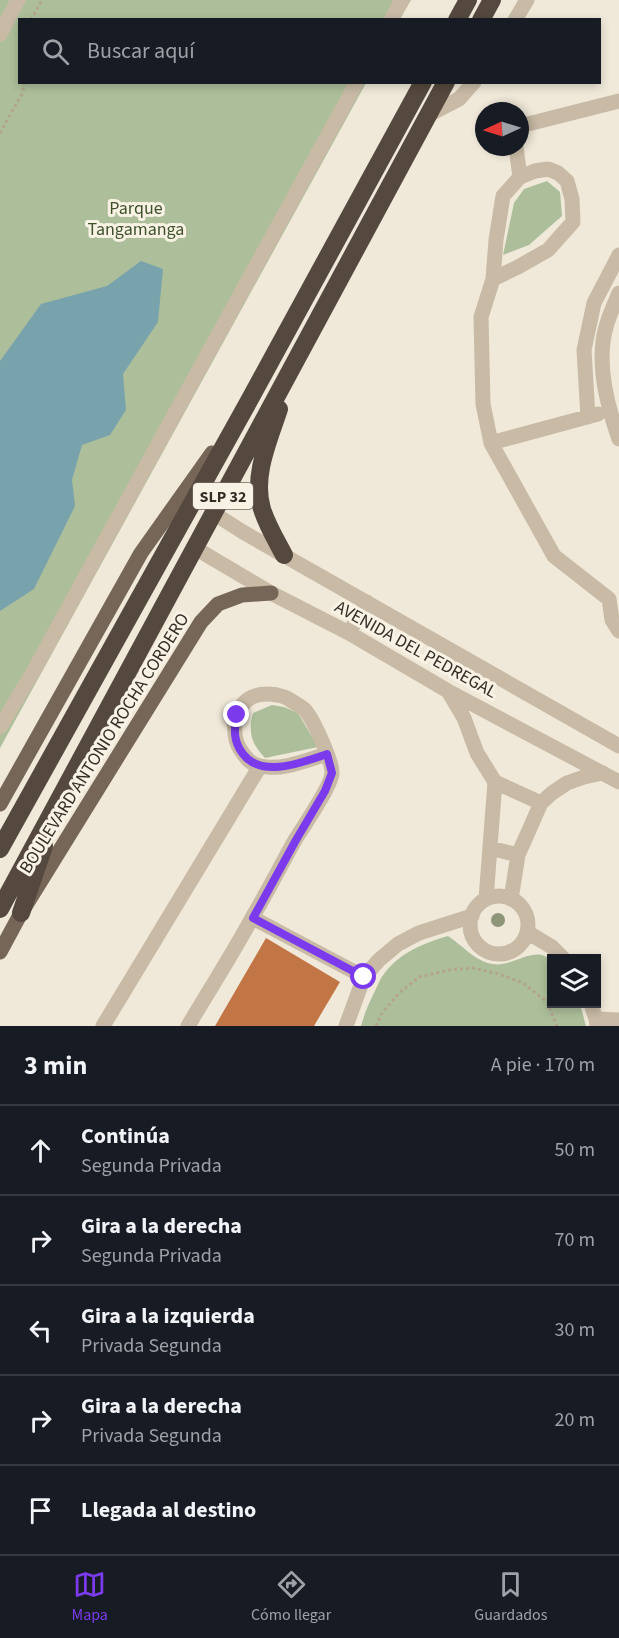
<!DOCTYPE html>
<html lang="es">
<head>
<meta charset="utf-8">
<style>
	body { margin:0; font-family:"Source Sans 3",sans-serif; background:#20242c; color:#f1f3f6 }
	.controls { position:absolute; right:18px; bottom:18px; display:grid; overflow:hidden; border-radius:0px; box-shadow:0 3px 9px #0003 }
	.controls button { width:54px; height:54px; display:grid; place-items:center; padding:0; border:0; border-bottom:2px solid #363941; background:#171b24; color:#f1f3f6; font:30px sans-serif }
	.compass { position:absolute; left:475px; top:102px; width:54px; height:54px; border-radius:50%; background:#171b24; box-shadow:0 3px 9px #0003; rotate:266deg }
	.stop { position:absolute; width:18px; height:18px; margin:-14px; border:4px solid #7c3aed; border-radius:50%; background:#fff }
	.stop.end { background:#7c3aed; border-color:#fff; box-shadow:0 2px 6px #0008 }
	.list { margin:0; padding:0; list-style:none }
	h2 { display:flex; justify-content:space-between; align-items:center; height:78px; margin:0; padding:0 24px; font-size:26px }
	h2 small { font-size:20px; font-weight:400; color:#9ea1a6 }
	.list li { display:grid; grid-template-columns:39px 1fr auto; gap:18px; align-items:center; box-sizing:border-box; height:90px; padding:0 24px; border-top:2px solid #363941 }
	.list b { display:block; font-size:22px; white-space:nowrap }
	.list p { margin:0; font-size:20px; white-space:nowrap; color:#9ea1a6 }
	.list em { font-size:20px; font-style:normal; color:#9ea1a6 }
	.icon { flex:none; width:33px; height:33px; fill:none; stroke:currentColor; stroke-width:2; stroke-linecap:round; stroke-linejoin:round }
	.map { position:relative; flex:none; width:619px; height:1026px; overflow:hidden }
	.search { position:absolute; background:#171b24; box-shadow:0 3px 9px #0003; left:18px; right:18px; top:18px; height:66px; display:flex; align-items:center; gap:15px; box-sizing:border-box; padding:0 21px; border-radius:0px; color:#9ea1a6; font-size:22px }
	.sheet { height:528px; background:#171b24 }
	nav { display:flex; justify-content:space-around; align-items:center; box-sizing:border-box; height:84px; border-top:2px solid #363941; background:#171b24; font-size:16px; color:#9ea1a6 }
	nav a { display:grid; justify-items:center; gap:3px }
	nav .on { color:#7c3aed }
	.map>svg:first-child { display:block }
</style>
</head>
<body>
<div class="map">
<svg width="619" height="1026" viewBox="0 0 619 1026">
	<rect width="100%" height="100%" fill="#f0e9d9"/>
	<!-- green -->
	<path fill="#adbf9a" d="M 0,0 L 411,0 L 400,19 L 20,20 L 20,82 L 366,83 L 0,748 Z
		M 547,181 L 560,192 L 562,216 L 529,245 L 503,255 L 514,203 L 524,189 Z
		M 272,705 L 284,707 L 298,713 L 318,747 L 265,758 C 251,743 248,733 253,713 Z
		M 448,936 C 462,945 476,962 493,964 C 512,968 536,943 551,961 L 552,1004 L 580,1004 L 586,1026 L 361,1026 C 364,1015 368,1005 373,995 C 377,988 379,980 384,974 C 399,953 424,943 448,936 Z"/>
	<!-- water -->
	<path fill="#79a3ac" d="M 141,261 L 163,269 L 158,322 L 123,374 L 126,410 L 110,435 L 82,445 L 72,480 L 75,506 L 34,589 L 0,611 L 0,361 L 41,304 L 107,286 Z"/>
	<!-- building -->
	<path fill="#c27645" d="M 266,938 L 340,982 L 321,1014 L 314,1026 L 215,1026 Z"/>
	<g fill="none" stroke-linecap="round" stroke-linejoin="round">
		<!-- path -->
		<path stroke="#b3a490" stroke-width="3" stroke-dasharray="3 3" stroke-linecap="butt" d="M 31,20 L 42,0
			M 0,133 L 22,94 L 25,82
			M 376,1026 L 382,1013 L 399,993 L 419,977 L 449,970 L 473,968 L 499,974 L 523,983 L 547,1002 L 557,1026"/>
		<!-- street -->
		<path stroke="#c8baa5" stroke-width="15" d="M 391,20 L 402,0
			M 515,20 L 527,0
			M 0,34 L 18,0
			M 428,115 L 459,99 L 474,82
			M 520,126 L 619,101
			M 516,147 L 520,177
			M 493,279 L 518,267 L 548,250 L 573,222 L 572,199 L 567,181 L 558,173 L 548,169 L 535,171 L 520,177 L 503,196 L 496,240 L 493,279 L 481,317 L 483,404 L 491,443 L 554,556 L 609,599 L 612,620 L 619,631
			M 619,293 C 612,309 605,325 603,342 C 599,373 609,411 619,439
			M 588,417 L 584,350 L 594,303 L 619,255
			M 491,443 L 598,414
			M 213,513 L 243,532 L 619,746
			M 195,548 L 271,593 L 349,633 L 448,691 L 619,782
			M 349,633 L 367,602
			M 448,691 L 464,718 L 477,753 L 495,782 L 486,899
			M 0,727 L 33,672 L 357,82
			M 495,782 L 541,803
			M 490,848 L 518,855
			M470 925a29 29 0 1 1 58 0a29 29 0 1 1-58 0Z
			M 511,899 L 518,855 L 541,803 L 552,793 L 567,783 L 584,777 L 603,773
			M 253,918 L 364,977
			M 527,932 L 552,947 L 563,958
			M 591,1004 L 596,1019 L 597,1026
			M 596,1019 L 619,1020
			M 103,1026 L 260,766
			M 188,1026 C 210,989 233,953 253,916 C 268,891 281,865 295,840 C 303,827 332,785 332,773 C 332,760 313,719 305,710 C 301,706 295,703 290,700 C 286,697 282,696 277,695 C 254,691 239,700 235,723 C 234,733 235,741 240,749 C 245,757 251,765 260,766 C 282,771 307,760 327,754
			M 346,1026 L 364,977 L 379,960 L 398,944 L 419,933 L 472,916"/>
		<!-- primary -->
		<path stroke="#756658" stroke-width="15" d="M 0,804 L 141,553 L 212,453
			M 0,952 L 21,913 L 201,622 L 218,604 L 242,595 L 271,593"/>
		<!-- highway -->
		<path stroke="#55483e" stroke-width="18" d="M 457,20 L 468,0
			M 481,20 L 492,0
			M 279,409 C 269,440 252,476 262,509 C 267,525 276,540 284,555
			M 0,849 L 250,399 L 423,82
			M 0,909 L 446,82
			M 21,913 L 44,846"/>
	</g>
	<!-- trees -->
	<circle fill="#8e9579" cx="498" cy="920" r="7"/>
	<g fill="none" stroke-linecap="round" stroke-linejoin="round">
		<!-- route -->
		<path stroke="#7c3aed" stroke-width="8" d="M 237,715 C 234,730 233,741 243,754 C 262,779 303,762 327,754 L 332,773 L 325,791 L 296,840 L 253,918 L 364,977"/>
	</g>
	<g text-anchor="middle" stroke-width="6" stroke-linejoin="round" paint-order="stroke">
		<!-- shield labels -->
		<rect fill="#f8f2e5" stroke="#6f685f" stroke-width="1.5" x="193" y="483" width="60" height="26" rx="4.5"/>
		<g font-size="16" font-weight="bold" fill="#342d26">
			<text x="223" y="502">SLP 32</text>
		</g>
		<!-- park labels -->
		<g font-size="18" fill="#3e512b" stroke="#f8f2e5">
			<text x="136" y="214">Parque<tspan x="136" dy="21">Tangamanga</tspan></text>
		</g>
		<!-- street labels -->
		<g font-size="18" fill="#342d26" stroke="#f8f2e5">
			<text transform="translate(416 649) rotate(29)" y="6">AVENIDA DEL PEDREGAL</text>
			<text transform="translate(104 743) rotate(-58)" y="6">BOULEVARD ANTONIO ROCHA CORDERO</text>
		</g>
	</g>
</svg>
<div class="controls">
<button><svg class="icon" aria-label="layers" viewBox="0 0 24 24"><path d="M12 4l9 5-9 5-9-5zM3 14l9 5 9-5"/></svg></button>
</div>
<svg class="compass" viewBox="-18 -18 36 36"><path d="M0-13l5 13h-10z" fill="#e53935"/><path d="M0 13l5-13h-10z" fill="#9ea1a6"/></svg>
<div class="stop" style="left:364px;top:977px"></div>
<div class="stop end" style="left:237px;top:715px"></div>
<div class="search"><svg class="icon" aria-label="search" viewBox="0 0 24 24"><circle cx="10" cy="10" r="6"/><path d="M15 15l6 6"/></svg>Buscar aquí</div>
</div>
<section class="sheet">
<h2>3 min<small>A pie · 170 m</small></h2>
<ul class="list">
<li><svg class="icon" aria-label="ahead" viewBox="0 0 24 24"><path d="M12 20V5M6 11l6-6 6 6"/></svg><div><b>Continúa</b><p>Segunda Privada</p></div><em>50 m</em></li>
<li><svg class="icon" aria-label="right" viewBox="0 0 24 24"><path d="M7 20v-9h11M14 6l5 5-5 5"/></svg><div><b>Gira a la derecha</b><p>Segunda Privada</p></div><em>70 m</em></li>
<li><svg class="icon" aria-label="left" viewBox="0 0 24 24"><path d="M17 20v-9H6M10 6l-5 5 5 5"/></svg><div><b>Gira a la izquierda</b><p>Privada Segunda</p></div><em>30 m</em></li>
<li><svg class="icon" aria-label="right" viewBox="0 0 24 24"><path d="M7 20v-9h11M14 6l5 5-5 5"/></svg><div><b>Gira a la derecha</b><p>Privada Segunda</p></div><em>20 m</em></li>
<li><svg class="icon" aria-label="arrive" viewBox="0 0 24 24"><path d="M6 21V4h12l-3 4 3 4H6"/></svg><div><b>Llegada al destino</b></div></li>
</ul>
</section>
<nav>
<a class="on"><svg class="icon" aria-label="map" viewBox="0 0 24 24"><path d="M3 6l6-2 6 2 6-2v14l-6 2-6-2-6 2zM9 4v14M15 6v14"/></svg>Mapa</a>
<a><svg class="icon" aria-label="directions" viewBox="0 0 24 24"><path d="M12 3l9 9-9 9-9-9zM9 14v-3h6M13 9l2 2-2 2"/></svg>Cómo llegar</a>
<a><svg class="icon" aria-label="saved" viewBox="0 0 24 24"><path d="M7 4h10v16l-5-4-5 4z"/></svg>Guardados</a>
</nav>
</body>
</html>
